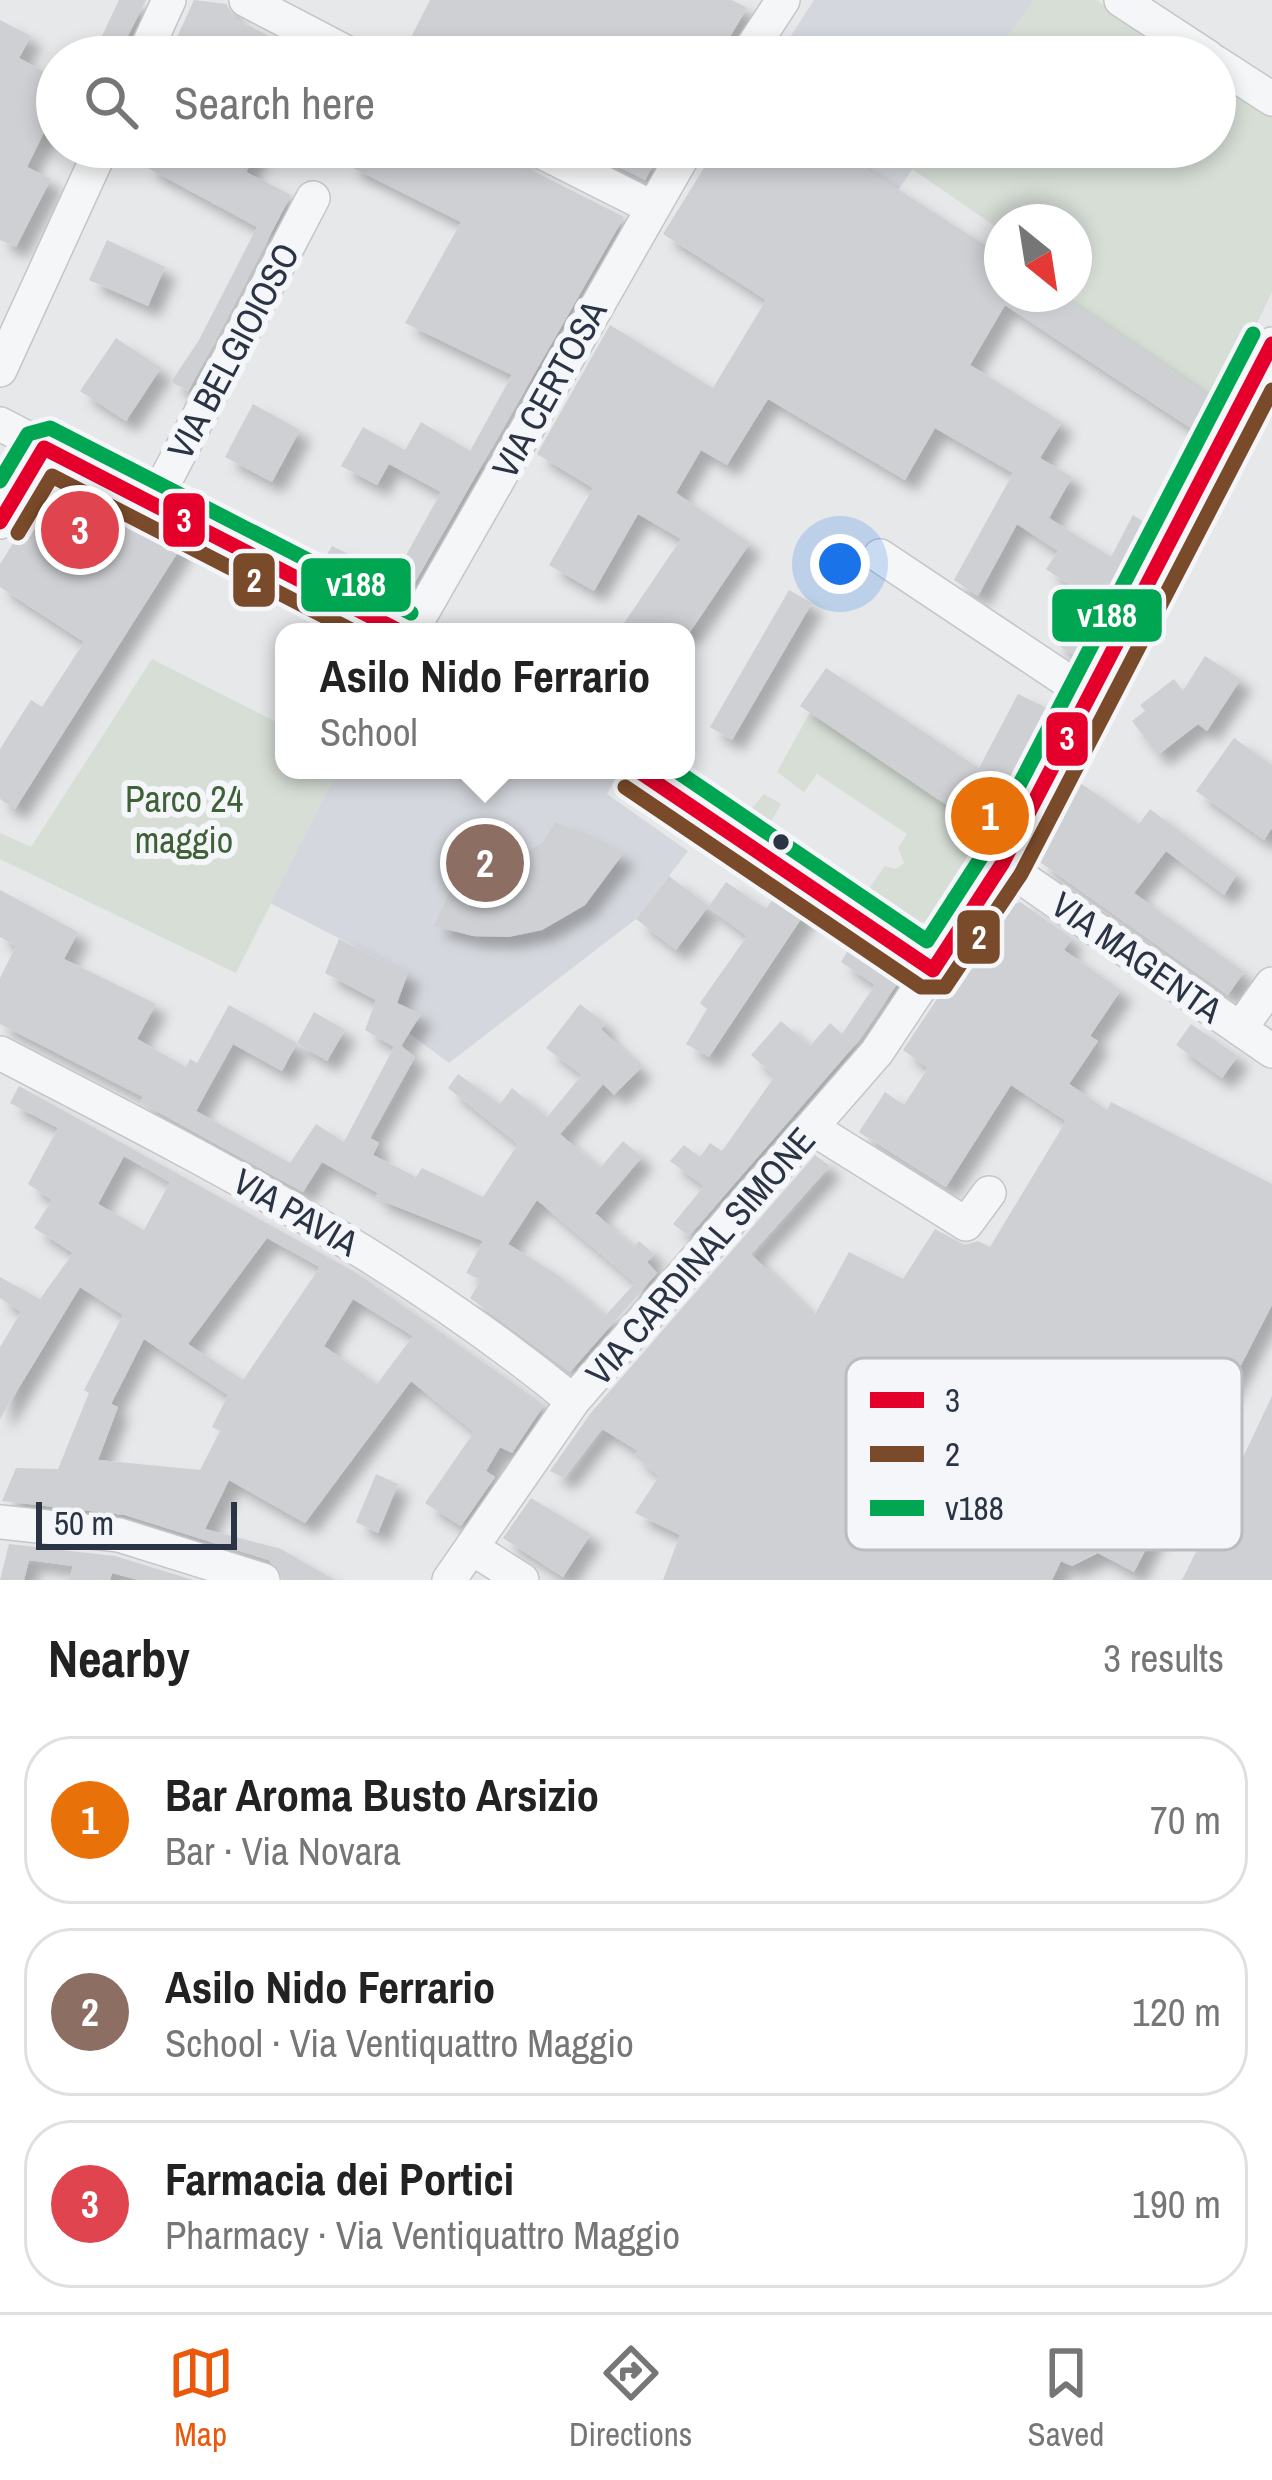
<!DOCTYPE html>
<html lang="en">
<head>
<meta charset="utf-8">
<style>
	body { margin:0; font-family:"Archivo Narrow",sans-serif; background:#f2f2f2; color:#222 }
	.compass { position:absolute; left:984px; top:204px; width:108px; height:108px; border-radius:50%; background:#fff; box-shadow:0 6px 18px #0003; rotate:150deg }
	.scale { position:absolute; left:36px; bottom:30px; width:201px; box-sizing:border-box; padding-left:12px; border:6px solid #2b3445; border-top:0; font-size:33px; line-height:42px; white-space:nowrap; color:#2b3445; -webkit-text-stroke:9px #f4f6f9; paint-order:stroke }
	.you { position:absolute; left:840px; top:564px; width:42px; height:42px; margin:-30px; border:9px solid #fff; border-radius:50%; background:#1a73e8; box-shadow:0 0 0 18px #1a73e833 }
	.badge { display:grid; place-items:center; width:78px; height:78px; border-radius:50%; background:#ea580c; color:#fff; font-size:39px; font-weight:700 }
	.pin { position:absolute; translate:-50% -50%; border:6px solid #fff; box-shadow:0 3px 12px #0006 }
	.popup { position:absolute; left:275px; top:623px; width:420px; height:156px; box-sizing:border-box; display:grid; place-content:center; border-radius:24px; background:#fff; filter:drop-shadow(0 3px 9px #0005); font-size:39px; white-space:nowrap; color:#767676 }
	.popup b { font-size:45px; color:#222 }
	.popup::after { content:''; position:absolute; left:50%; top:100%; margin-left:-24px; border:24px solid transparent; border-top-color:#fff }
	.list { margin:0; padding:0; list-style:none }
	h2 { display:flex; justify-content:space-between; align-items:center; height:156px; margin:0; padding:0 48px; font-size:51px }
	h2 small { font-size:39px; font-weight:400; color:#767676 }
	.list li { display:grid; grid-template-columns:78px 1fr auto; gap:36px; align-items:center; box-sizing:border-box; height:168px; margin:0 24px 24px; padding:0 24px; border:3px solid #e0e0e0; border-radius:48px }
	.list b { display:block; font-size:45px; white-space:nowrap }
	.list p { margin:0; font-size:39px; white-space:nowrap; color:#767676 }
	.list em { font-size:39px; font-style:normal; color:#767676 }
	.icon { flex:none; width:66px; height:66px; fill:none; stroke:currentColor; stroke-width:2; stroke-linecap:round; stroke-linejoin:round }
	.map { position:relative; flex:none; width:1272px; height:1580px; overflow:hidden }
	.search { position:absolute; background:#fff; box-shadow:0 6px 18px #0003; left:36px; right:36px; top:36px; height:132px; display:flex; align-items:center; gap:30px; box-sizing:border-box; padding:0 42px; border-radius:66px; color:#767676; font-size:45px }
	.sheet { height:732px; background:#fff }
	nav { display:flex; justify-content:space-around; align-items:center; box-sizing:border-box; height:168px; border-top:3px solid #e0e0e0; background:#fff; font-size:33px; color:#767676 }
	nav a { display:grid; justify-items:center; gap:6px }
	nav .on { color:#ea580c }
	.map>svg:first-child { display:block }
</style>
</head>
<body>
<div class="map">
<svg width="1272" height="1580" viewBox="0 0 1272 1580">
	<defs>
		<filter id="shadow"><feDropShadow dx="11" dy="11" stdDeviation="6" flood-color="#0004"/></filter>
	</defs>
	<rect width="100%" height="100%" fill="#e6e8ea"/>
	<!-- built -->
	<path fill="#d4d7dd" d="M 814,0 L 1034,0 L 993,57 L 790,57 L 783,48 Z
		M 832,147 L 928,147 L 898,190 Z
		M 338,770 L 601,770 L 615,779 L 607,794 L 688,851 L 636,919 L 449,1063 L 409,1033 L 421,1015 L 397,1003 L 407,973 L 270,903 Z"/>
	<!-- green -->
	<path fill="#d6ded6" d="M 1034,0 L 1096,0 L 1184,57 L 993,57 Z
		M 1215,77 L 1272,114 L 1272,292 L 1219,403 L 1059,294 L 1074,294 L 1074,222 L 1002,222 L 1002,231 L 912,169 L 928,147 L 1215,147 Z
		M 152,659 L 284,726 L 284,770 L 338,770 L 236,973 L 0,859 L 0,833 L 31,847 Z
		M 810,712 L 996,838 L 949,919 L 894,926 L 754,833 L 750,810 L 764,794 L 781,804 L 770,823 L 869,888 L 885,866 L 896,869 L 904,863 L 898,848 L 907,834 L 817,774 L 804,792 L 777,772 Z"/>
	<!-- building -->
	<path fill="#ced0d3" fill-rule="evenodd" filter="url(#shadow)" d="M 119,0 L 146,0 L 117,57 L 92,57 Z
		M 194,0 L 226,4 L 236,19 L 310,57 L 168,57 Z
		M 430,0 L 732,0 L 747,8 L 718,57 L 415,57 L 404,51 Z
		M 0,20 L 31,36 L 19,58 L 57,79 L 57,132 L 47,126 L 27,167 L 51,179 L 16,247 L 0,240 Z
		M 157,147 L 260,147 L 246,172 L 291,195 L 188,391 L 171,382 L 199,340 L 257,227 L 146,167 Z
		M 358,147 L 511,147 L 523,166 L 624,217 L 400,608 L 320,567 L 332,546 L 394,577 L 441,492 L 389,464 L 377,485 L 341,466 L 363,427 L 405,450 L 421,422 L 470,451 L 512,375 L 405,323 L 461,222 L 349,166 Z
		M 579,147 L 628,147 L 655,162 L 645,180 Z
		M 717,147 L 832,147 L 1002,256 L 1002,294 L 1059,294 L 1218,402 L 1201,435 L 1005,305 L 970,365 L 1062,422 L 1040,458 L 1072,477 L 1049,518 L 1111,557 L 1133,515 L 1153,528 L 1084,661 L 1054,643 L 1083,595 L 1046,569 L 1058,551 L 1017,524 L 978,596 L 954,580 L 1013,473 L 935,428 L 905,480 L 768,399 L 727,465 L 701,450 L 676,493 L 750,543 L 690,632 L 618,632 L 681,539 L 638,514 L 594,591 L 549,565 L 593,488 L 537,454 L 610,325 L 713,388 L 766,300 L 663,234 Z
		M 107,240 L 165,267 L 148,306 L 89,280 Z
		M 116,338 L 161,368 L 126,421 L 80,391 Z
		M 253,404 L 300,430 L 272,482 L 225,457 Z
		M 90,496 L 183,544 L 15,809 L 0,799 L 0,749 L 31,700 L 42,707 L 84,642 L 0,587 L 0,564 L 32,513 Z
		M 789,590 L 812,603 L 732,740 L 710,727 Z
		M 1205,656 L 1241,679 L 1207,731 L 1198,724 L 1158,755 L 1132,721 L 1145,711 L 1140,705 L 1174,679 L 1183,691 Z
		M 826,668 L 979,768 L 1018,694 L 1057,713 L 1001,820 L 979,827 L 800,706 Z
		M 1234,738 L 1272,765 L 1272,828 L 1264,840 L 1196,791 Z
		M 1079,782 L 1139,824 L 1150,809 L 1237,874 L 1224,895 L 1166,851 L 1134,893 L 1244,972 L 1228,995 L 1040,862 Z
		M 555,822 L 623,854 L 585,905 L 542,930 L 508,937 L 473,936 L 434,926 L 465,858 L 514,861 L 543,842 Z
		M 669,876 L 709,906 L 726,882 L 766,909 L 778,891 L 807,910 L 709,1057 L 686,1044 L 707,1009 L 700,1003 L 747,936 L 708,907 L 676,950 L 636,919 Z
		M 0,890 L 78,932 L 64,959 L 156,1004 L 137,1039 L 186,1067 L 190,1059 L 197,1063 L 229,1005 L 297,1043 L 282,1071 L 233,1044 L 196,1111 L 290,1163 L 316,1124 L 344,1142 L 394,1047 L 365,1030 L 376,1000 L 325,973 L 339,939 L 408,973 L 397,1003 L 421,1014 L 401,1046 L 415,1057 L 370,1138 L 379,1143 L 373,1155 L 416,1177 L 422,1168 L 483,1197 L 518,1144 L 448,1088 L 458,1074 L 500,1104 L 512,1088 L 547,1117 L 582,1075 L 546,1048 L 580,1004 L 606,1024 L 601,1029 L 641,1068 L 614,1095 L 603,1084 L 560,1134 L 600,1168 L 623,1141 L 642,1157 L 595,1213 L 633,1247 L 639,1241 L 654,1254 L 647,1262 L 657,1273 L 570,1372 L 470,1298 L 481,1280 L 466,1273 L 483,1241 L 375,1198 L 378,1193 L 322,1162 L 303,1192 L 140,1102 L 143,1097 L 0,1024 L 0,978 L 16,946 L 0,937 ZM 537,1200 L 635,1283 L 605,1316 L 558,1275 L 508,1244 Z
		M 1020,902 L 1072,938 L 1064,950 L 1121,990 L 1090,1036 L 1098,1041 L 1069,1084 L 1107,1110 L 1111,1102 L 1272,1184 L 1272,1305 L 1134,1572 L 1098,1553 L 1072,1566 L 1061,1561 L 1052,1580 L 663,1580 L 680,1535 L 635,1513 L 659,1476 L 634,1456 L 638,1451 L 602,1429 L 564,1478 L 550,1471 L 590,1414 L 815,1155 L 830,1166 L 751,1254 L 814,1316 L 849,1252 L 903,1279 L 935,1229 L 964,1245 L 978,1241 L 990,1247 L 1066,1121 L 1011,1085 L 946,1187 L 859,1132 L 885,1092 L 904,1105 L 928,1068 L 903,1050 L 995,912 Z
		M 853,942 L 901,978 L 860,1039 L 689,1236 L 673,1224 L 704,1186 L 670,1161 L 684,1145 L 700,1157 L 710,1143 L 722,1151 L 775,1076 L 751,1055 L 781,1021 L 810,1046 L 830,1023 L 842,1034 L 875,985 L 841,962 Z
		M 314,1012 L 345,1030 L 327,1061 L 297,1043 Z
		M 1191,1024 L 1238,1056 L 1222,1078 L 1176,1045 Z
		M 19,1086 L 355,1272 L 544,1405 L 512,1453 L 500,1447 L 486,1471 L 495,1477 L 461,1526 L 425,1503 L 474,1432 L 411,1381 L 305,1523 L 229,1480 L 205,1529 L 281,1549 L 335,1580 L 283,1580 L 269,1560 L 125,1515 L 2,1501 L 16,1468 L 58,1469 L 89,1393 L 84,1390 L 123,1315 L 80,1287 L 0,1419 L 0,1347 L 21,1312 L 0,1298 L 0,1277 L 40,1299 L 73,1253 L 34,1228 L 52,1200 L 28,1184 L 58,1128 L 10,1103 ZM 124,1156 L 170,1182 L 144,1230 L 98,1204 ZM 267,1238 L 320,1267 L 243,1380 L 188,1344 ZM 353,1299 L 413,1336 L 377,1384 L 324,1346 ZM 144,1339 L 228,1395 L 212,1427 L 220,1431 L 200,1470 L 98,1460 L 118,1407 L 111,1404 Z
		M 1272,1396 L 1272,1580 L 1182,1580 L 1244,1455 Z
		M 376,1474 L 398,1484 L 378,1533 L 356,1522 Z
		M 531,1498 L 591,1534 L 563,1577 L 503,1538 Z
		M 9,1544 L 115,1556 L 193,1580 L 139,1580 L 112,1573 L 110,1580 L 69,1580 L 73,1566 L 29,1560 L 24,1580 L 0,1580 Z"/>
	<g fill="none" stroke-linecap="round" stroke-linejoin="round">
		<defs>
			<path id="minor" d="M 246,0 L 355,57
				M 1121,0 L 1208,57
				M 143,57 L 169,0
				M 746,57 L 783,0
				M 1215,62 L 1272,99
				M 532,147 L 651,207
				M 0,370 L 102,147
				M 0,424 L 401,632
				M 153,504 L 313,198
				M 0,522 L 44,448
				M 880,556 L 1090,696
				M 411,632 L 688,147
				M 637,770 L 933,970
				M 1002,864 L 1272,1051
				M 1240,1029 L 1272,984
				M 0,1053 C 206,1160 392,1253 573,1401
				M 812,1128 L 966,1224 L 989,1193
				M 0,1522 L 119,1535 L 263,1580
				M 472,1548 L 522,1580
				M 449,1580 L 573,1401 L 877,1052 L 1002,864 L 1272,344"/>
		</defs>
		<!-- minor casing -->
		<use href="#minor" stroke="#c4c6c8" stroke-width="36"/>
		<!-- minor -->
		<use href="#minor" stroke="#f5f6f7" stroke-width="33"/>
		<defs>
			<path id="bus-1" d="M 0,522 L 44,448 L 401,632
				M 637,770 L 933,970 L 1002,864 L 1272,344"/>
			<path id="bus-2" d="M 18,533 L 52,476 L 355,632
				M 625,787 L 921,987 L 945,987 L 1021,874 L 1272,390"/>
			<path id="bus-3" d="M 0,481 L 28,434 L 50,428 L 411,613
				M 675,770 L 927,941 L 984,853 L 1253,334"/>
		</defs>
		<!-- bus-1 casing -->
		<use href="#bus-1" stroke="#f4f6f9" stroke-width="24"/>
		<!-- bus-2 casing -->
		<use href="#bus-2" stroke="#f4f6f9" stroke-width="24"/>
		<!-- bus-3 casing -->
		<use href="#bus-3" stroke="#f4f6f9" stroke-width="24"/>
		<!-- bus-1 -->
		<use href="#bus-1" stroke="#e4002b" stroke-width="15"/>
		<!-- bus-2 -->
		<use href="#bus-2" stroke="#7a4b2a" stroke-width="15"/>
		<!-- bus-3 -->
		<use href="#bus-3" stroke="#00a651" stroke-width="15"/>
	</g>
	<!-- markers -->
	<circle fill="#2b3445" stroke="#f4f6f9" stroke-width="4.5" cx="781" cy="842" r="10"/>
	<g text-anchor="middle" stroke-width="12" stroke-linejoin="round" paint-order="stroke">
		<!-- street labels -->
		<g font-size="36" fill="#2b3445" stroke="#f4f6f9">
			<text transform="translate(233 351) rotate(-62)" y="13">VIA BELGIOIOSO</text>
			<text transform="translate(549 389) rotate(-61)" y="13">VIA CERTOSA</text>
			<text transform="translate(1137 957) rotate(35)" y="13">VIA MAGENTA</text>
			<text transform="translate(296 1212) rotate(30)" y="13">VIA PAVIA</text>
			<text transform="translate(700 1256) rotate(-49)" y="13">VIA CARDINAL SIMONE</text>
		</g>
		<!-- park labels -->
		<g font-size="36" fill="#3f6138" stroke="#f4f6f9">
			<text x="184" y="812">Parco 24<tspan x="184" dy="41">maggio</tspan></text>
		</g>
	</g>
	<!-- legend -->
	<rect x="846" y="1358" width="396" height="192" rx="18" fill="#f4f6f9" stroke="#b8bcc3" stroke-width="3"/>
	<rect x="870" y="1392" width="54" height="16" fill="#e4002b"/>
	<rect x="870" y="1446" width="54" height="16" fill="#7a4b2a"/>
	<rect x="870" y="1500" width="54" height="16" fill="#00a651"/>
	<g font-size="33" fill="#2b3445">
		<text x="945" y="1412">3</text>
		<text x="945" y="1466">2</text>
		<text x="945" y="1520">v188</text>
	</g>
	<g stroke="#f4f6f9" stroke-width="4.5">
		<rect x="161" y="491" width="46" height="58" rx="12" fill="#e4002b"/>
		<rect x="231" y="551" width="46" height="58" rx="12" fill="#7a4b2a"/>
		<rect x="299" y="556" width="114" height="58" rx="12" fill="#00a651"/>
		<rect x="1050" y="587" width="114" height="57" rx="12" fill="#00a651"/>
		<rect x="1044" y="710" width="46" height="58" rx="12" fill="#e4002b"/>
		<rect x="955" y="908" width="47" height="58" rx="12" fill="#7a4b2a"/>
	</g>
	<g font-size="33" text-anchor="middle" font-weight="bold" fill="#fff">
		<text x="184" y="532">3</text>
		<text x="254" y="592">2</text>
		<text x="356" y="596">v188</text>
		<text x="1107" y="627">v188</text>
		<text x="1067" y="750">3</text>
		<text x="979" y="949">2</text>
	</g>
</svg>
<svg class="compass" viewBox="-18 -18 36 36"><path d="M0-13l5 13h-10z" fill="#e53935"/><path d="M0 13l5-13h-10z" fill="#767676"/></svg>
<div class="scale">50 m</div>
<div class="you"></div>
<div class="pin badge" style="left:990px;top:816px;background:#e8710a">1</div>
<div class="pin badge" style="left:485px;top:863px;background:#8d6e63">2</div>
<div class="popup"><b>Asilo Nido Ferrario</b>School</div>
<div class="pin badge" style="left:80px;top:530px;background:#e0444e">3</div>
<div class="search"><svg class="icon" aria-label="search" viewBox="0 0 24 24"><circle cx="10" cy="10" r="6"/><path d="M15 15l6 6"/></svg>Search here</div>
</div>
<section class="sheet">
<h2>Nearby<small>3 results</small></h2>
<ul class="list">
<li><span class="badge" style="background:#e8710a">1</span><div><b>Bar Aroma Busto Arsizio</b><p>Bar · Via Novara</p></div><em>70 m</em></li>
<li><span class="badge" style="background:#8d6e63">2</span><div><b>Asilo Nido Ferrario</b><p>School · Via Ventiquattro Maggio</p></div><em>120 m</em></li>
<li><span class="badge" style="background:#e0444e">3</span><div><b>Farmacia dei Portici</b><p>Pharmacy · Via Ventiquattro Maggio</p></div><em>190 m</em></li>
</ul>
</section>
<nav>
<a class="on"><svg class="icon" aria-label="map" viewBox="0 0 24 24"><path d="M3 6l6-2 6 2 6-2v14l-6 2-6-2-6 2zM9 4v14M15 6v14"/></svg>Map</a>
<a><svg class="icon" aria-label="directions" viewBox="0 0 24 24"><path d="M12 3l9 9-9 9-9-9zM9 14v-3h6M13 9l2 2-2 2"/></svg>Directions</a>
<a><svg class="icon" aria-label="saved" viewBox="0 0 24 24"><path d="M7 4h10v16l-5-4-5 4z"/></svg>Saved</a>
</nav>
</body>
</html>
